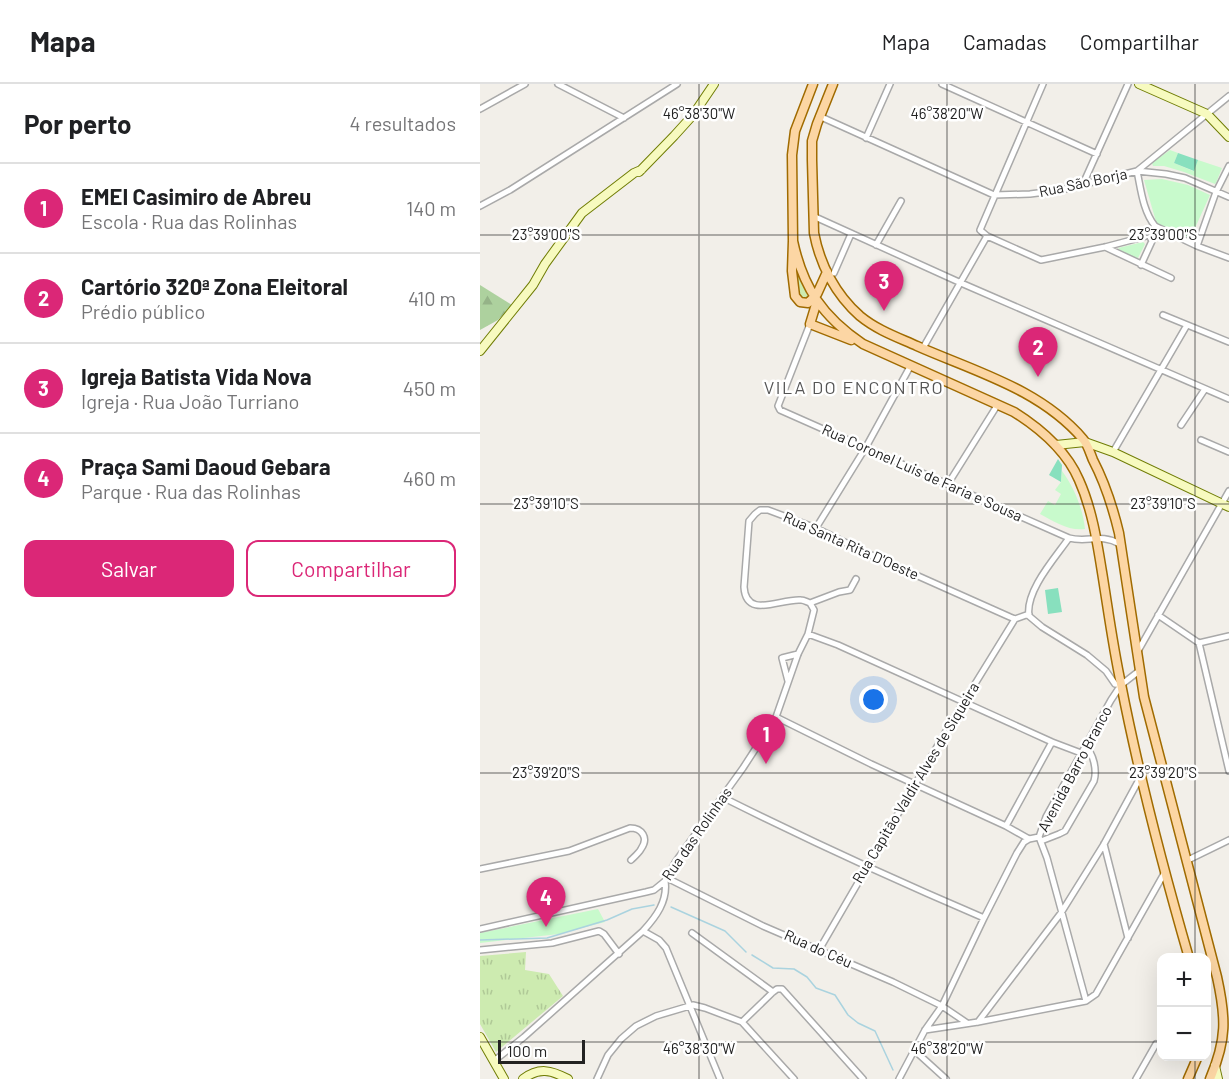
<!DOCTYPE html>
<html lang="pt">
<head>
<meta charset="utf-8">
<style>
	body { margin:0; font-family:Barlow,sans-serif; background:#f6f6f6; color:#202124 }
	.controls { position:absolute; right:18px; bottom:18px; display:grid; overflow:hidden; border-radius:12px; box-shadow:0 6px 24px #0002 }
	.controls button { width:54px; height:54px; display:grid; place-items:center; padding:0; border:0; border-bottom:2px solid #e0e0e0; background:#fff; color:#202124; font:30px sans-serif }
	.scale { position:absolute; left:18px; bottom:15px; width:87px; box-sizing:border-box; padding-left:6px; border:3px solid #222; border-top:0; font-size:16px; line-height:21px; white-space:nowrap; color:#222; -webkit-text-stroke:4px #fff; paint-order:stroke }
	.you { position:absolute; left:394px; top:616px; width:21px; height:21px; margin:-15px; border:4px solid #fff; border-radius:50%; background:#1a73e8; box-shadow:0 0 0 9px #1a73e833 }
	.badge { display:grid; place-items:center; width:39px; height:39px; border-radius:50%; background:#db2777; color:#fff; font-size:20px; font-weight:700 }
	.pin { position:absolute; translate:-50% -50px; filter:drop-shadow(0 2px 3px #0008) }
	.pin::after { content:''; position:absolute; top:32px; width:21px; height:18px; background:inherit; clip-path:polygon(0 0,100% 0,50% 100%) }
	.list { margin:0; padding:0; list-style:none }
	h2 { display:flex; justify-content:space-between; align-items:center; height:78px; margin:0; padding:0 24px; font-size:26px }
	h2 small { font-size:20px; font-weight:400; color:#757577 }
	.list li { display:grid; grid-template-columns:39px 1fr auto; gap:18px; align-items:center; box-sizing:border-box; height:90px; padding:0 24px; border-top:2px solid #e0e0e0 }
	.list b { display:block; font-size:22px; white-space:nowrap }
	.list p { margin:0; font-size:20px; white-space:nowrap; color:#757577 }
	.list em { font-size:20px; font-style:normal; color:#757577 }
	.actions { display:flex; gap:12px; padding:18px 24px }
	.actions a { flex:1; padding:14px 0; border:2px solid #db2777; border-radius:12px; text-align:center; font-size:21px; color:#db2777 }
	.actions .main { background:#db2777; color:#fff }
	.map { position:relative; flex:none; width:749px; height:995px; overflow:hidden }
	header { display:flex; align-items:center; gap:36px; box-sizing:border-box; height:84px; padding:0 30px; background:#fff; border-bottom:2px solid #e0e0e0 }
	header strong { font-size:28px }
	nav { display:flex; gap:33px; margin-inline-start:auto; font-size:21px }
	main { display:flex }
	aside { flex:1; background:#fff }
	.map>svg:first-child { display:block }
</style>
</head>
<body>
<header>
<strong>Mapa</strong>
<nav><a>Mapa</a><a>Camadas</a><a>Compartilhar</a></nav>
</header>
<main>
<aside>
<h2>Por perto<small>4 resultados</small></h2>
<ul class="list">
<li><span class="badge">1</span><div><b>EMEI Casimiro de Abreu</b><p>Escola · Rua das Rolinhas</p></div><em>140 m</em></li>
<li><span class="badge">2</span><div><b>Cartório 320ª Zona Eleitoral</b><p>Prédio público</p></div><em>410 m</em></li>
<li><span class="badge">3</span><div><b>Igreja Batista Vida Nova</b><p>Igreja · Rua João Turriano</p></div><em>450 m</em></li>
<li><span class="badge">4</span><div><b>Praça Sami Daoud Gebara</b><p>Parque · Rua das Rolinhas</p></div><em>460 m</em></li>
</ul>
<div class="actions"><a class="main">Salvar</a><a>Compartilhar</a></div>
</aside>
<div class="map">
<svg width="749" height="995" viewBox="0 0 749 995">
	<defs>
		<pattern id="grass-tufts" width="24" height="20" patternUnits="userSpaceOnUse" patternTransform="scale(1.5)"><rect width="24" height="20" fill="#cdebb0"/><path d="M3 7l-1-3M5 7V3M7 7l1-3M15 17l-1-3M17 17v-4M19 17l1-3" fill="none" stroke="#b0c997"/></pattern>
		<pattern id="forest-firs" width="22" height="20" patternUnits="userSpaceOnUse" patternTransform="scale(1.5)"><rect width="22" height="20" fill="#add19e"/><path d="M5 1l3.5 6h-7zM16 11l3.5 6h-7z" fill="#95b388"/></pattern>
	</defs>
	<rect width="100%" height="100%" fill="#f2efe9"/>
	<!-- grass -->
	<path fill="url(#grass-tufts)" d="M 316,185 L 328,212 L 327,215 L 324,216 L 321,215 L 318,205 Z
		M 46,868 L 45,886 L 69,890 L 83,912 L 16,968 L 0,940 L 0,872 Z"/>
	<!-- forest -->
	<path fill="url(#forest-firs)" d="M 0,201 L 32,221 L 18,236 L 0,246 Z"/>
	<!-- park -->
	<path fill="#c8facc" d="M 690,66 L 698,69 L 694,79 L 713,87 L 718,76 L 742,84 L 736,99 L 735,100 L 704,88 L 684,82 L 673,82 L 672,79 Z
		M 682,95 L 708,101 L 730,111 L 710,155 L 677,141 L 664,96 Z
		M 663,158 L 665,160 L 658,174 C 651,173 643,170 638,164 Z
		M 582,387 C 594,403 603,425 605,445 C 588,447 575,438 560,430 L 568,417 L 575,421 L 581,410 L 575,406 L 581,398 Z
		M 118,825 L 125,838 L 79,850 L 0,859 L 0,849 Z"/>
	<!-- pitch -->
	<path fill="#88e0be" d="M 698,69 L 718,76 L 714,87 L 694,79 Z
		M 578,375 L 582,381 L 581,398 L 569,391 Z
		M 578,504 L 582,528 L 568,530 L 565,506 Z"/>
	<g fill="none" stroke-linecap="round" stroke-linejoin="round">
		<!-- stream -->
		<path stroke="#aad3df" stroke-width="1.5" d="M 191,823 L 245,847 L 266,868
			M 0,856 L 67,854 L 127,836 L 152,825 L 174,821
			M 272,871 L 293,884 L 314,885 L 327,893 L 336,904 L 355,911 L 368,931 L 378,939 L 395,947 L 413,986"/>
		<defs>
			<path id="street" d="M 78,0 L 144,34
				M 462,0 L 617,70
				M 563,0 L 500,146 L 507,152 L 561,176 L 625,163 L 663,153 L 669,151 L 675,142
				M 0,25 L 45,0
				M 339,32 L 514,111 L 550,110 L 581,106 L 657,87 L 749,12
				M 386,54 L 410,0
				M 603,100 L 648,0
				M 0,122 L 30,106 L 197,0
				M 333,132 L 481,199 L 749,315
				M 675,142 C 663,127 661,106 657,87 L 686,90 L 705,94 L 749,113
				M 675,142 L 717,162 L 749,174
				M 396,161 L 421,117
				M 717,162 L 736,108 L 749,82
				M 625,163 L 691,194
				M 661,181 L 672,157 L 669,151
				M 354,189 L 371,150
				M 683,231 L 749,258
				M 330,240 L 298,322 L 300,326 L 589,454 C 608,459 620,449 640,460
				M 443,264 L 507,152
				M 701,341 L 725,305
				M 721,356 L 749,368
				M 633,368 L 707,241
				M 468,400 L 518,320
				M 336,444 L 386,363 L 431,281
				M 589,454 C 575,474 545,507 549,532 L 562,543 L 607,571 L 626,587 L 635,600 L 641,601
				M 376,495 L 370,506 L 359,508 L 330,519 C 327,518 324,516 321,516 C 301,514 266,536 264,503 L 269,437 L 275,430 L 280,426 L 288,426 L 336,444 L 391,471 L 530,533 L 535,535 L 549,530
				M 678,531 L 719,559 L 749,552
				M 328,550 L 358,561 L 572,658 L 601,669
				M 719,559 L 749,687
				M 658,567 L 749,407
				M 308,597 L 302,574 L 318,570
				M 296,633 L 391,680 L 526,742 L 549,755
				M 242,713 C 328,756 415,796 504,834
				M 526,742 L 572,658
				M 559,753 L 567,774 L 606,917
				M 561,757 L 579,750 L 585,747 L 614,697 C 617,687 614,669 605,663
				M 624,760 L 648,854
				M 706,777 L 749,756
				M 0,785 L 89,767 L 150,744 C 162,744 169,754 161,765 C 159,769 154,773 151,776
				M 187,794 L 283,842 L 413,898 L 462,922 L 487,939
				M 0,845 L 166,808 L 174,806 L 185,797 L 196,777 L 263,684 L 296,633 L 318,570 L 328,550 L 334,526 L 330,519
				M 163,847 L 179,856 L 186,864 L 240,995
				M 212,849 L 293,908
				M 0,866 L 72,859 L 119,847 L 124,850 L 139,870
				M 339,866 L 469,642 L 535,535
				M 262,938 L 293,908 L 297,905 L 302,905 L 383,995
				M 498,938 L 581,829 L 624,760 L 661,692
				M 445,946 L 498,938 L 606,917 L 616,910 L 685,788
				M 434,966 L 466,995
				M 14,977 L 44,953 L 163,847 C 176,833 188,817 185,797
				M 117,995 L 128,971 L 141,955 L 156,942 L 176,932 L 213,921 L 225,924 L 262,938 L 314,995
				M 419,995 L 445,946 L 462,922 L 504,834 L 537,769 L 544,758 L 549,755 L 559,753 L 566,733 L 631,616 L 641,601 L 659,587
				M 656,995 L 676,960"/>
			<path id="secondary" d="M 659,0 L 727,30 L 749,53
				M 159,88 L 194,52 L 213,31 L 234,0
				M 0,267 L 53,201 L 65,180 L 102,129 L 154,89 L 161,86
				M 576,361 L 605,358 L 633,368 L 749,423
				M 0,953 L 24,995
				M 735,982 L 738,995
				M 43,995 C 59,983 71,986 88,995"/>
			<path id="primary" d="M 333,0 L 315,47 L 312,71 L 313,157 L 312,187 L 315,212 L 320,218 L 328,219 L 337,210 L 347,188
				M 353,0 L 337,40 L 332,57 L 332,76 L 334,149 C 340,181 356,211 380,232 C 397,246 417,253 437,262 C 496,288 560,305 603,355 C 608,361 610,369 613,376 C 625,399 633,424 639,449 L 664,613 L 737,893 C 746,934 747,955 730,995
				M 313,157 C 323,204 343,233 383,260 L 534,328 C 561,345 586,366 599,396 C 612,425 617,457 622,488 C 628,525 633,563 641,600 C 659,692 683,784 709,874
				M 337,217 L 330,240 L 371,256
				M 708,995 L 718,972"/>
		</defs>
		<!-- street casing -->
		<use href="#street" stroke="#a9a9a9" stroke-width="8"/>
		<!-- secondary casing -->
		<use href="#secondary" stroke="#707d05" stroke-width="10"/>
		<!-- primary casing -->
		<use href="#primary" stroke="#a06b00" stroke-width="11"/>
		<!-- street -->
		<use href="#street" stroke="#fff" stroke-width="5"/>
		<!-- secondary -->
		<use href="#secondary" stroke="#f7fabf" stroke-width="8"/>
		<!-- primary -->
		<use href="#primary" stroke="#fcd6a4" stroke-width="8"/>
	</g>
	<!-- ticks -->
	<path fill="none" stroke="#222" stroke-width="1.5" stroke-opacity="0.45" d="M 219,0 L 219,995M 467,0 L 467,995M 715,0 L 715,874M 0,151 L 749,151M 0,420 L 749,420M 0,689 L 749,689M 0,958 L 682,958M 726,958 L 749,958M 715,972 L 715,995"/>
	<g text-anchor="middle" stroke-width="5" stroke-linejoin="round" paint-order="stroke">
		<!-- street labels -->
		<g font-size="15" fill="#222" stroke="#fff">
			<text transform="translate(603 99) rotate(-12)" y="5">Rua São Borja</text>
			<text transform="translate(442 389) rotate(24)" y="5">Rua Coronel Luis de Faria e Sousa</text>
			<text transform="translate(371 462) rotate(24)" y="5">Rua Santa Rita D'Oeste</text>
			<text transform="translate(595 685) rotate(-62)" y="5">Avenida Barro Branco</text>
			<text transform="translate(436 699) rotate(-59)" y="5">Rua Capitão Valdir Alves de Siqueira</text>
			<text transform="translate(217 750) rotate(-55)" y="5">Rua das Rolinhas</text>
			<text transform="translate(338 865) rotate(24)" y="5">Rua do Céu</text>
		</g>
		<!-- quarter labels -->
		<g font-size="18" letter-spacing="1.5" fill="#555" stroke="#fff">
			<text x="374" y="310">VILA DO ENCONTRO</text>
		</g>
	</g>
	<g font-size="15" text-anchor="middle" fill="#222" stroke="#fff" stroke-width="5" stroke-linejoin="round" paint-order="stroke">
		<text x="219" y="35">46°38'30"W</text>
		<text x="467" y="35">46°38'20"W</text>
		<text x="66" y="156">23°39'00"S</text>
		<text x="683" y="156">23°39'00"S</text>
		<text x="66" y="425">23°39'10"S</text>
		<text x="683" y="425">23°39'10"S</text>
		<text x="66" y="694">23°39'20"S</text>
		<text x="683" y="694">23°39'20"S</text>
		<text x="219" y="970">46°38'30"W</text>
		<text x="467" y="970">46°38'20"W</text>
	</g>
</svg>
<div class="controls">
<button>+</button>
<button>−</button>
</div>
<div class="scale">100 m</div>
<div class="you"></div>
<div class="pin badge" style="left:286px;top:680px">1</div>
<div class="pin badge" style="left:558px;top:293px">2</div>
<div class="pin badge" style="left:404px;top:227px">3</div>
<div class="pin badge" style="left:66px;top:843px">4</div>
</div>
</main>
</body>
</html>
